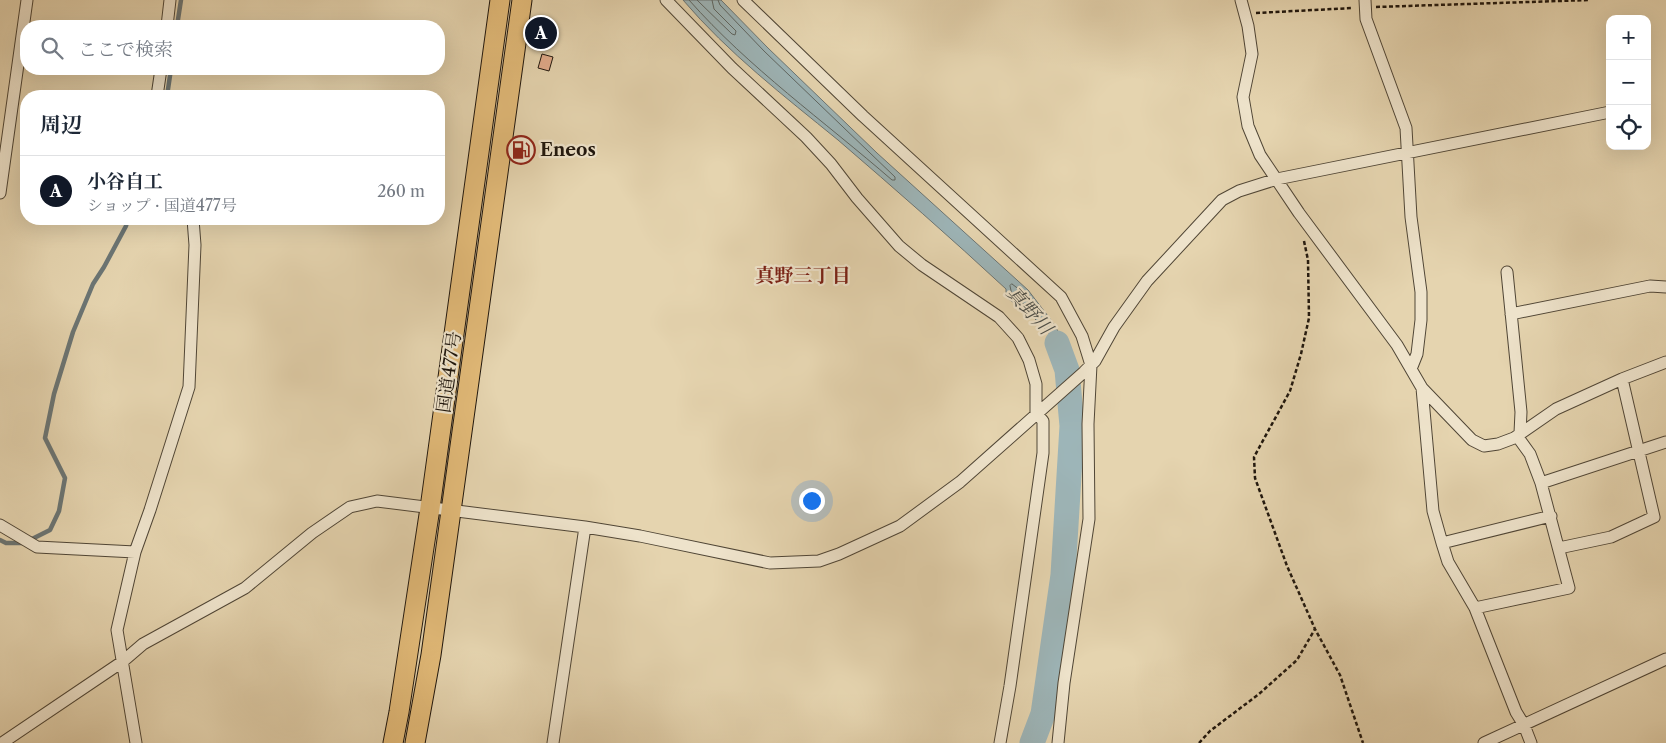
<!DOCTYPE html>
<html lang="ja">
<head>
<meta charset="utf-8">
<style>
	body { margin:0; font-family:"Libre Caslon Text","Noto Serif JP",serif; background:#f6f6f7; color:#1f2937 }
	.controls { position:absolute; right:15px; top:15px; display:grid; overflow:hidden; border-radius:10px; box-shadow:0 5px 20px #0002 }
	.controls button { width:45px; height:45px; display:grid; place-items:center; padding:0; border:0; border-bottom:1px solid #e0e1e3; background:#fff; color:#1f2937; font:25px sans-serif }
	.you { position:absolute; left:811px; top:500px; width:18px; height:18px; margin:-12px; border:4px solid #fff; border-radius:50%; background:#1a73e8; box-shadow:0 0 0 8px #1a73e833 }
	.badge { display:grid; place-items:center; width:32px; height:32px; border-radius:50%; background:#111827; color:#fff; font-size:16px; font-weight:700 }
	.pin { position:absolute; translate:-50% -50%; border:2px solid #fff; box-shadow:0 1px 5px #0006 }
	.list { margin:0; padding:0; list-style:none }
	h2 { display:flex; justify-content:space-between; align-items:center; height:65px; margin:0; padding:0 20px; font-size:21px }
	h2 small { font-size:16px; font-weight:400; color:#747a83 }
	.list li { display:grid; grid-template-columns:32px 1fr auto; gap:15px; align-items:center; box-sizing:border-box; height:70px; padding:0 20px; border-top:1px solid #e0e1e3 }
	.list b { display:block; font-size:19px; white-space:nowrap }
	.list p { margin:0; font-size:16px; white-space:nowrap; color:#747a83 }
	.list em { font-size:16px; font-style:normal; color:#747a83 }
	.icon { flex:none; width:28px; height:28px; fill:none; stroke:currentColor; stroke-width:2; stroke-linecap:round; stroke-linejoin:round }
	.map { position:relative; flex:none; width:1666px; height:743px; overflow:hidden }
	.search { position:absolute; background:#fff; box-shadow:0 5px 20px #0002; left:20px; top:20px; width:425px; height:55px; display:flex; align-items:center; gap:12px; box-sizing:border-box; padding:0 18px; border-radius:20px; color:#747a83; font-size:19px }
	.panel { position:absolute; background:#fff; box-shadow:0 5px 20px #0002; left:20px; top:90px; width:425px; height:135px; border-radius:20px }
	.map>svg:first-child { display:block }
</style>
</head>
<body>
<div class="map">
<svg width="1666" height="743" viewBox="0 0 1666 743">
	<rect width="100%" height="100%" fill="#e5d4af"/>
	<filter id="stains"><feTurbulence type="fractalNoise" baseFrequency=".004" numOctaves="4"/><feColorMatrix values="0 0 0 0 .2 0 0 0 0 .09 0 0 0 0 .02 0 0 0 .5 -.17"/></filter>
	<radialGradient id="worn" r=".72"><stop offset=".6" stop-color="#630" stop-opacity="0"/><stop offset="1" stop-color="#630" stop-opacity=".3"/></radialGradient>
	<!-- water -->
	<path fill="#9db5b8" stroke="#6b7574" d="M 683,0 L 721,0 L 768,48 L 877,153 L 1028,290 L 1051,320 L 1061,336 L 1071,372 L 1065,377 L 1049,333 L 1033,317 L 1006,297 L 1006,289 C 951,238 895,189 838,140 C 784,96 728,53 683,0 Z"/>
	<g fill="none" stroke-linecap="round" stroke-linejoin="round">
		<!-- shore -->
		<path stroke="#5e6662" stroke-width="1" d="M 689,0 C 749,68 824,121 892,180 L 895,180 L 895,177 L 764,51 L 720,5 L 718,0
			M 697,0 L 732,34 L 735,35 L 736,31 L 714,9 L 712,0
			M 1012,284 L 1024,293 L 1032,304 L 1032,307 L 1029,308 L 1012,295 L 1010,286 Z"/>
		<!-- stream -->
		<path stroke="#6b7574" stroke-width="4.5" d="M 177,26 L 181,0
			M 167,96 L 171,69
			M 0,540 L 6,543 L 24,543 L 50,530 L 59,511 L 65,478 L 45,438 L 54,394 L 73,332 L 93,284 L 104,267 L 126,226 L 128,219"/>
		<!-- river -->
		<path stroke="#9db5b8" stroke-width="25" d="M 1032,743 L 1043,714 L 1063,575 L 1072,426 L 1067,370 L 1057,343"/>
	</g>
	<!-- building -->
	<path fill="#e1ab8a" stroke="#1f160d" d="M 542,54 L 553,57 L 549,71 L 538,68 Z"/>
	<g fill="none" stroke-linecap="round" stroke-linejoin="round">
		<defs>
			<path id="minor" d="M 666,0 L 732,68 L 806,137 L 831,164 L 857,198 L 899,246 L 922,265 L 999,317 L 1018,338 L 1029,360 L 1036,384 L 1036,413 L 1043,421 L 1043,453 L 1010,686 L 1000,743
				M 743,0 L 863,116 L 1061,297 L 1082,336 L 1091,365 L 1088,424 L 1089,519 L 1064,683 L 1058,743
				M 1241,0 L 1248,26 L 1252,54 L 1243,97 L 1248,126 L 1260,155 L 1299,213 L 1397,345 L 1422,388 L 1472,440 L 1484,446 L 1498,444 L 1514,438 L 1556,409 L 1622,379 L 1666,362
				M 1365,0 L 1366,19 L 1406,128 L 1411,217 L 1421,292 L 1421,320 L 1417,354 L 1411,369
				M 167,26 L 170,0
				M 157,96 L 161,69
				M 0,193 L 27,0
				M 1507,272 L 1521,412 L 1520,433
				M 1511,314 L 1650,286 L 1666,287
				M 1422,388 L 1433,511 L 1442,543 L 1448,562 L 1475,608 L 1516,712 L 1524,725 L 1531,743
				M 1541,483 L 1666,442
				M 0,525 L 37,547 L 135,552
				M 1442,543 L 1551,516
				M 1559,548 L 1611,537 L 1654,517 L 1622,379
				M 1475,608 L 1569,588 L 1541,483 L 1530,454 L 1517,436
				M 2,743 L 122,662 L 143,644 L 245,588 L 312,533 L 350,507 L 377,501 L 585,527 L 640,536 L 770,563 L 819,561 L 839,554 L 900,526 L 960,482 L 1084,372 L 1095,361 L 1114,327 L 1147,281 L 1222,200 L 1239,191 L 1277,179 L 1610,112
				M 136,743 L 117,630 L 135,552 L 150,510 L 189,387 L 195,245 L 193,219
				M 553,743 L 585,527
				M 1484,743 L 1666,659"/>
			<path id="trunk" d="M 393,743 L 399,712 L 430,508 L 500,0
				M 415,743 L 431,655 L 522,0"/>
		</defs>
		<!-- minor casing -->
		<use href="#minor" stroke="#504636" stroke-width="13"/>
		<!-- trunk casing -->
		<use href="#trunk" stroke="#1f160d" stroke-width="21"/>
		<!-- path -->
		<path stroke="#1f160d" stroke-width="2.5" stroke-dasharray="4 2.5" stroke-linecap="butt" d="M 1376,7 L 1589,0
			M 1256,13 L 1353,8
			M 1304,241 L 1308,260 L 1309,318 L 1301,354 L 1290,391 L 1254,457 L 1255,478 L 1287,566 L 1315,629 L 1340,675 L 1363,743
			M 1199,743 L 1210,731 L 1259,694 L 1297,660 L 1315,629"/>
		<!-- minor -->
		<use href="#minor" stroke="#eee3cb" stroke-width="11"/>
		<!-- trunk -->
		<use href="#trunk" stroke="#e2ba78" stroke-width="19"/>
	</g>
	<!-- icons -->
	<defs>
		<symbol id="fuel-ring" viewBox="-11 -11 22 22"><circle r="9.5" fill="#eee3cb" stroke="#8f2418" stroke-width="1.5"/><path d="M-5.5-6h7V0h2V4h1.3V-2.5L3-4.5l.8-.8L6-3V5H2.5V1h-1V6h-7ZM-4.2-4.7v3.2H.2V-4.7Z" fill="#8f2418"/></symbol>
	</defs>
	<g fill-rule="evenodd">
		<use href="#fuel-ring" x="505" y="134" width="32" height="32"/>
	</g>
	<g text-anchor="middle" stroke-width="4.5" stroke-linejoin="round" paint-order="stroke">
		<!-- poi labels -->
		<g font-size="18" font-weight="bold" fill="#1f160d" stroke="#eee3cb" text-anchor="start">
			<text x="540" y="156">Eneos</text>
		</g>
		<!-- street labels -->
		<g font-size="18" fill="#1f160d" stroke="#eee3cb">
			<text transform="translate(449 372) rotate(-82)" y="6">国道477号</text>
		</g>
		<!-- neighbourhood labels -->
		<g font-size="19" font-weight="bold" fill="#7a1f14" stroke="#eee3cb">
			<text x="803" y="282">真野三丁目</text>
		</g>
		<!-- water labels -->
		<g font-size="19" font-style="italic" fill="#4b4e49" stroke="#eee3cb">
			<text transform="translate(1030 310) rotate(48)" y="7">真野川</text>
		</g>
	</g>
	<rect width="100%" height="100%" filter="url(#stains)"/>
	<rect width="100%" height="100%" fill="url(#worn)"/>
</svg>
<div class="controls">
<button>+</button>
<button>−</button>
<button><svg class="icon" aria-label="locate" viewBox="0 0 24 24"><circle cx="12" cy="12" r="6"/><path d="M12 2v4M12 18v4M2 12h4M18 12h4"/></svg></button>
</div>
<div class="you"></div>
<div class="pin badge" style="left:541px;top:33px">A</div>
<div class="search"><svg class="icon" aria-label="search" viewBox="0 0 24 24"><circle cx="10" cy="10" r="6"/><path d="M15 15l6 6"/></svg>ここで検索</div>
<section class="panel">
<h2>周辺<small></small></h2>
<ul class="list">
<li><span class="badge">A</span><div><b>小谷自工</b><p>ショップ · 国道477号</p></div><em>260 m</em></li>
</ul>
</section>
</div>
</body>
</html>
